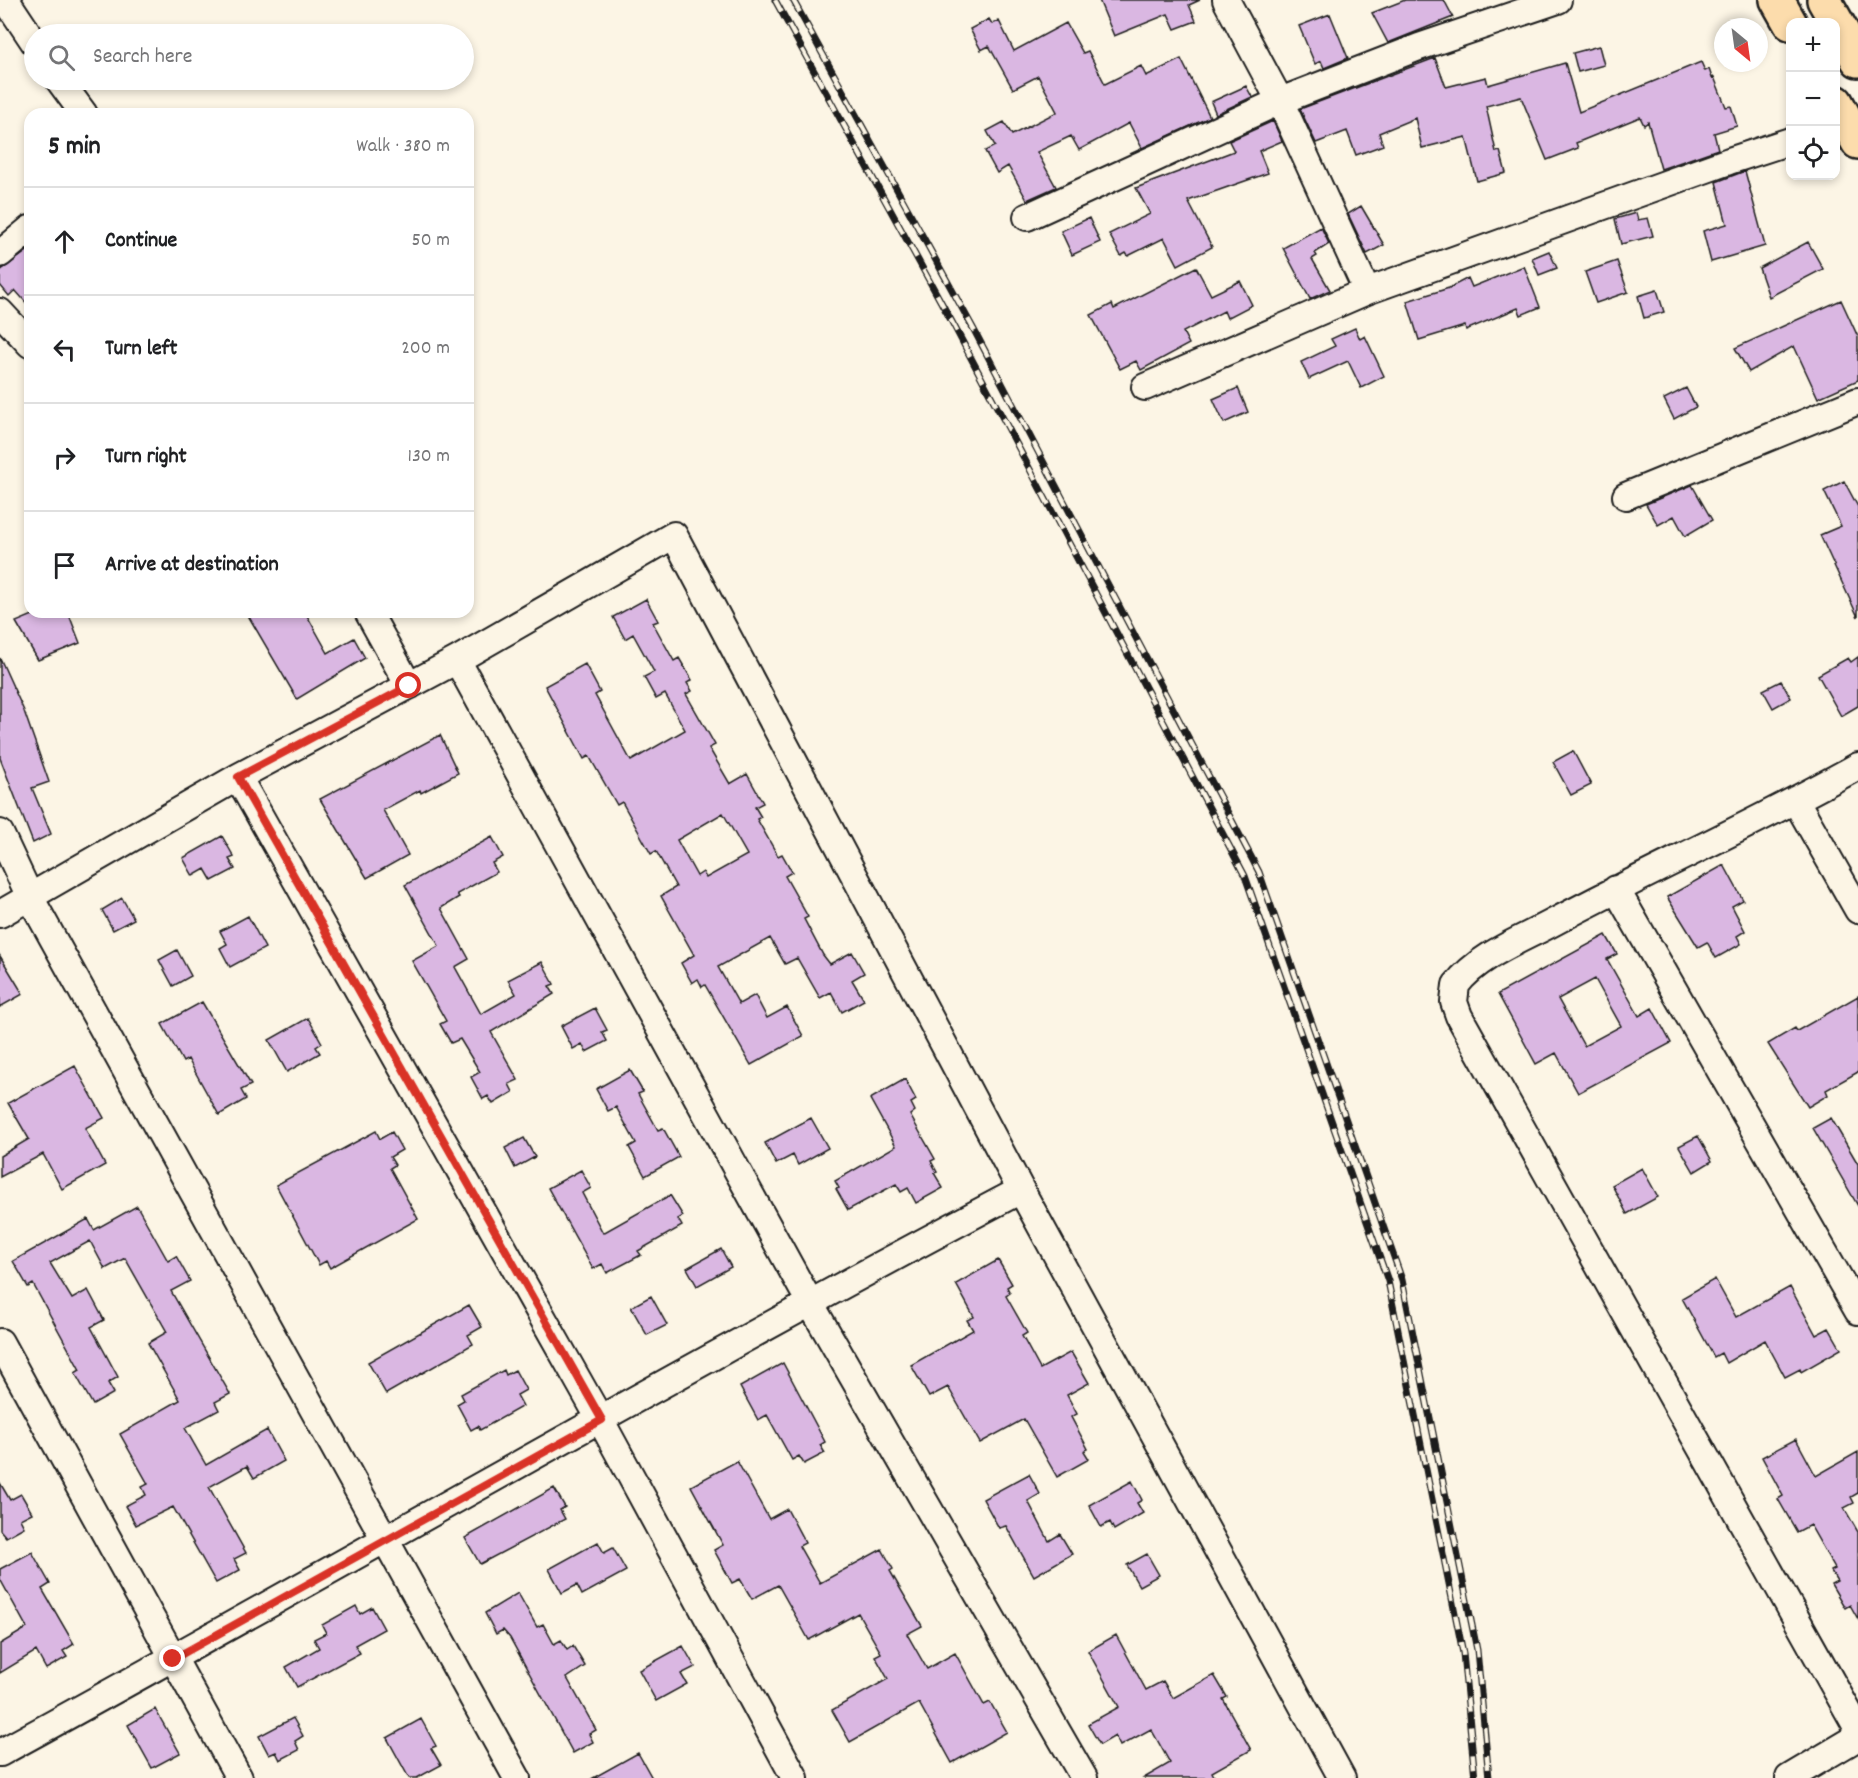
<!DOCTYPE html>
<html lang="en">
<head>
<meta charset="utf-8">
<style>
	body { margin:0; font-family:Dekko,sans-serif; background:#f2f2f2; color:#202124 }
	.controls { position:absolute; right:18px; top:18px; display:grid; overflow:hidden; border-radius:12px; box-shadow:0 3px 9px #0003 }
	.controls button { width:54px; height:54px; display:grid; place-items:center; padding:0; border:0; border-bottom:2px solid #e0e0e0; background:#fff; color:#202124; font:30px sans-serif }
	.compass { position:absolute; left:1714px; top:18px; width:54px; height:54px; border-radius:50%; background:#fff; box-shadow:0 3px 9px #0003; rotate:151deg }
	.stop { position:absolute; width:18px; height:18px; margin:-14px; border:4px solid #d93025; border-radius:50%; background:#fff }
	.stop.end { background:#d93025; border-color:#fff; box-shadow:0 2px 6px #0008 }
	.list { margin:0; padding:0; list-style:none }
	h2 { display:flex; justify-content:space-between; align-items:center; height:78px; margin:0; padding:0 24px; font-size:26px }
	h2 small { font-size:20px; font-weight:400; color:#757577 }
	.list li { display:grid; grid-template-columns:39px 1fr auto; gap:18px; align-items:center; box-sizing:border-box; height:108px; padding:0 24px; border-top:2px solid #e0e0e0 }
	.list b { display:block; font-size:22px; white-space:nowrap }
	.list em { font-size:20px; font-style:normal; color:#757577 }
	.icon { flex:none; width:33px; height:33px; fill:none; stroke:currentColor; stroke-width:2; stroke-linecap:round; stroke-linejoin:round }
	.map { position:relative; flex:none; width:1858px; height:1778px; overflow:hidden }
	.search { position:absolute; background:#fff; box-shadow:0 3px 9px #0003; left:24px; top:24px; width:450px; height:66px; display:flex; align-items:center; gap:15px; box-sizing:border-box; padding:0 21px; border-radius:33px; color:#757577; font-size:22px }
	.panel { position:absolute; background:#fff; box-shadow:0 3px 9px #0003; left:24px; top:108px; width:450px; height:510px; border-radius:18px }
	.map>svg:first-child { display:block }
</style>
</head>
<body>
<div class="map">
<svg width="1858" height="1778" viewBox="0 0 1858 1778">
	<rect width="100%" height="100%" fill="#fcf5e5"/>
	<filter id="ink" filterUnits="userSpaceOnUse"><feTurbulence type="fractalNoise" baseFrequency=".0167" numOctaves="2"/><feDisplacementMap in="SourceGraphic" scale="12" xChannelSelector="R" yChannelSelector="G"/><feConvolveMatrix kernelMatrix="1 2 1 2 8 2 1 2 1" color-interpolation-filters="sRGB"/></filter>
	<g filter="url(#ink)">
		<!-- building -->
		<path fill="#dab7e2" stroke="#1c1c1c" stroke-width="1.5" fill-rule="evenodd" d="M 1099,0 L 1200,0 L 1189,5 L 1196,21 L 1175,29 L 1168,14 L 1114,36 Z
			M 1405,0 L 1444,0 L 1453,17 L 1388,43 L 1372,13 Z
			M 1330,14 L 1348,58 L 1324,68 L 1321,61 L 1315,64 L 1299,26 Z
			M 989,19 L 992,24 L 999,21 L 1014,51 L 1066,23 L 1083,53 L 1088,51 L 1105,84 L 1141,66 L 1146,76 L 1181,59 L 1210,117 L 1142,148 L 1129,123 L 1079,150 L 1071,136 L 1037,152 L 1056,187 L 1027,200 L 1008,166 L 997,173 L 985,151 L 995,146 L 987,131 L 1004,122 L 1012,135 L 1057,112 L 1038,76 L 1013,89 L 989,46 L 981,50 L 970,29 Z
			M 1599,46 L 1604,65 L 1578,72 L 1573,53 Z
			M 1435,58 L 1446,87 L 1486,77 L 1488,85 L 1565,63 L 1579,112 L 1701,62 L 1705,71 L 1709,69 L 1712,78 L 1714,77 L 1726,107 L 1731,106 L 1737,126 L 1714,133 L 1718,149 L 1661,169 L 1648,122 L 1644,125 L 1640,117 L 1576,143 L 1578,148 L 1547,160 L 1521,97 L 1486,106 L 1496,152 L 1500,151 L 1506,173 L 1477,181 L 1466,137 L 1422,148 L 1415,118 L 1379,133 L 1383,145 L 1356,155 L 1347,131 L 1316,143 L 1300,109 Z
			M 1246,86 L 1252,97 L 1216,114 L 1211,102 Z
			M 1273,121 L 1282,141 L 1259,151 L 1268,173 L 1188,201 L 1212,247 L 1178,265 L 1164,238 L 1128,256 L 1126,253 L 1121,256 L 1109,234 L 1150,214 L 1136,188 L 1234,151 L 1229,141 Z
			M 1745,171 L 1765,246 L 1711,262 L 1703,231 L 1727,224 L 1716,182 Z
			M 1361,206 L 1384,245 L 1367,254 L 1348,214 Z
			M 1636,213 L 1638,220 L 1648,218 L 1653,236 L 1621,244 L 1615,219 Z
			M 1089,218 L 1100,242 L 1072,255 L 1061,231 Z
			M 1321,227 L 1329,244 L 1315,253 L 1317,256 L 1312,259 L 1330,290 L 1310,299 L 1283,248 Z
			M 1808,242 L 1823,269 L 1769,297 L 1759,268 Z
			M 30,249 L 30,307 L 15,290 L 9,296 L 0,285 L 0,271 Z
			M 1549,251 L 1557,268 L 1539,275 L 1532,258 Z
			M 1617,261 L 1628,292 L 1596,303 L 1585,272 Z
			M 1524,266 L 1540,307 L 1521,315 L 1518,308 L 1466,330 L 1465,326 L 1419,340 L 1407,301 L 1449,288 L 1468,278 L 1472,287 Z
			M 1196,267 L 1211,295 L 1240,281 L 1252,305 L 1227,318 L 1224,311 L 1183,332 L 1189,344 L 1141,370 L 1136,361 L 1120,369 L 1091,315 L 1112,304 L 1114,309 Z
			M 1657,290 L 1664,312 L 1644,318 L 1638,296 Z
			M 1841,300 L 1858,337 L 1858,380 L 1818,398 L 1794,346 L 1749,372 L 1735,348 Z
			M 1355,328 L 1360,339 L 1365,336 L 1384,376 L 1361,388 L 1348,361 L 1309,379 L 1301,362 L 1335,346 L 1331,339 Z
			M 1238,388 L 1248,412 L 1224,423 L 1213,399 Z
			M 1686,388 L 1696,407 L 1674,419 L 1664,399 Z
			M 1844,481 L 1858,507 L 1858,617 L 1820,535 L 1841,526 L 1824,491 Z
			M 1692,485 L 1712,520 L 1685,536 L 1674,516 L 1658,525 L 1646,504 Z
			M 646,599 L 658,621 L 653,623 L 674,661 L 679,658 L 692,680 L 687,683 L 692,691 L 686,694 L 715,745 L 709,748 L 730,784 L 747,774 L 763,803 L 755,807 L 761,817 L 757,819 L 778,856 L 782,854 L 792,872 L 785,876 L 808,917 L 804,919 L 823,955 L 830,964 L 852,952 L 864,973 L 852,980 L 864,1000 L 842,1012 L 831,992 L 820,998 L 797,958 L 785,964 L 770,938 L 718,967 L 739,1004 L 755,995 L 767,1018 L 787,1007 L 803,1036 L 751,1065 L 705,985 L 702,987 L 698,979 L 692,983 L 681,963 L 694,955 L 661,896 L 676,887 L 656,851 L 651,854 L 622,802 L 617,805 L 589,756 L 584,759 L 545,686 L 585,664 L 600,692 L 595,695 L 631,761 L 685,730 L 665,694 L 656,699 L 644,677 L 654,672 L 633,634 L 625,639 L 613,617 ZM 723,813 L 747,855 L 706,878 L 703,872 L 697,876 L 677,840 Z
			M 40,612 L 68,612 L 80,643 L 38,660 L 16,622 Z
			M 246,612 L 305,612 L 328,653 L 354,638 L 365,658 L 297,699 Z
			M 1858,657 L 1858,706 L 1841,716 L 1818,675 L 1848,658 L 1851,662 Z
			M 0,658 L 24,711 L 49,782 L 32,788 L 51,834 L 33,843 L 0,758 Z
			M 1781,681 L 1791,698 L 1773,708 L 1763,690 Z
			M 440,735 L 458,773 L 421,793 L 420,790 L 383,810 L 408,855 L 367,878 L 320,799 Z
			M 1573,751 L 1591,785 L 1571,795 L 1553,762 Z
			M 222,836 L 234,857 L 229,859 L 235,869 L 212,881 L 205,869 L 193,876 L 183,858 Z
			M 492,837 L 503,857 L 492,863 L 497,872 L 457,894 L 459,897 L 441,908 L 469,959 L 455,967 L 481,1014 L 516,994 L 508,980 L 542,962 L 554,984 L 549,986 L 554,994 L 491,1032 L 518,1080 L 509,1084 L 513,1092 L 493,1104 L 488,1096 L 483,1099 L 471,1077 L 480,1072 L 460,1039 L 451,1043 L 440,1024 L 446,1021 L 412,961 L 439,946 L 405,885 Z
			M 1724,865 L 1743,900 L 1732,906 L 1745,931 L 1737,936 L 1741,944 L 1716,958 L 1707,942 L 1698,947 L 1667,897 Z
			M 122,898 L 134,919 L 113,930 L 102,910 Z
			M 248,916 L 265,948 L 230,967 L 220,948 L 227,944 L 220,931 Z
			M 1606,935 L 1617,954 L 1607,959 L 1639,1016 L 1652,1008 L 1671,1043 L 1578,1093 L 1556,1053 L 1536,1064 L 1498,994 ZM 1595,979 L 1621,1026 L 1584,1046 L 1558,999 Z
			M 177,950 L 191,976 L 173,986 L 159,960 Z
			M 0,956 L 23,994 L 0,1007 Z
			M 1858,996 L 1858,1072 L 1826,1090 L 1828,1095 L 1808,1107 L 1768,1044 L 1795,1028 L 1797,1031 Z
			M 202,1002 L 251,1085 L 241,1090 L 246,1099 L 219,1115 L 188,1059 L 183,1062 L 162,1024 Z
			M 595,1008 L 607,1030 L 602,1032 L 607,1041 L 586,1052 L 582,1044 L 573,1049 L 561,1026 Z
			M 308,1018 L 322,1043 L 316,1047 L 320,1053 L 287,1072 L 269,1040 Z
			M 75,1066 L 104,1118 L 85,1128 L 105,1165 L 62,1189 L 43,1154 L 0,1177 L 0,1156 L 29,1139 L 8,1103 Z
			M 630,1070 L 643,1092 L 638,1094 L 658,1130 L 663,1128 L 679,1157 L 645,1176 L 629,1147 L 636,1143 L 616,1107 L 608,1111 L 596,1089 Z
			M 905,1079 L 916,1100 L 911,1103 L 915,1111 L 910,1115 L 935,1159 L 931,1161 L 937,1172 L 934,1173 L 943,1188 L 916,1203 L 908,1188 L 901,1192 L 896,1184 L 848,1210 L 836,1189 L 839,1188 L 835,1181 L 896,1146 L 870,1099 Z
			M 811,1118 L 828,1148 L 798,1165 L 793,1155 L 776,1164 L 765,1143 Z
			M 1831,1118 L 1858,1164 L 1858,1206 L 1813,1128 Z
			M 376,1131 L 380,1139 L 392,1132 L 402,1150 L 390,1157 L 395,1165 L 390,1168 L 418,1219 L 330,1268 L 326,1261 L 319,1265 L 276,1185 Z
			M 1698,1136 L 1712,1161 L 1694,1172 L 1679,1146 Z
			M 524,1138 L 535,1157 L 515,1168 L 505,1148 Z
			M 1642,1168 L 1658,1197 L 1627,1214 L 1612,1185 Z
			M 581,1170 L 591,1188 L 582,1193 L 603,1233 L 670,1195 L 683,1216 L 678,1219 L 682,1226 L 638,1251 L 641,1255 L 607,1273 L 602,1264 L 593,1269 L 548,1188 Z
			M 137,1206 L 168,1261 L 176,1256 L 190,1281 L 171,1291 L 230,1394 L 215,1402 L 219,1410 L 185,1428 L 206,1465 L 267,1430 L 284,1461 L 254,1478 L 247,1466 L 209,1487 L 246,1553 L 234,1559 L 240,1570 L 216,1583 L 173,1507 L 136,1525 L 125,1506 L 146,1495 L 142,1487 L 148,1484 L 120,1434 L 180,1400 L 148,1343 L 167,1332 L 125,1258 L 105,1269 L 90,1241 L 50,1263 L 72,1299 L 88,1290 L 104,1320 L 91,1327 L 118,1377 L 108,1383 L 114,1393 L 93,1405 L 75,1373 L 80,1370 L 33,1284 L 28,1287 L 13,1261 L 88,1219 L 94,1230 Z
			M 721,1249 L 731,1267 L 697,1286 L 687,1268 Z
			M 998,1260 L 1012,1284 L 1007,1287 L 1010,1293 L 1006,1296 L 1027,1333 L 1022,1336 L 1040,1369 L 1071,1352 L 1089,1383 L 1067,1395 L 1077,1414 L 1071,1417 L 1088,1449 L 1084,1451 L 1089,1459 L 1057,1477 L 1024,1419 L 980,1443 L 948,1387 L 929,1397 L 911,1365 L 973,1330 L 967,1320 L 974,1317 L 956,1284 Z
			M 1715,1279 L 1736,1317 L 1790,1287 L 1816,1335 L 1829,1328 L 1841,1349 L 1801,1372 L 1800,1369 L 1785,1377 L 1765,1340 L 1726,1363 L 1721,1353 L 1714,1357 L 1682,1298 Z
			M 651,1296 L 667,1325 L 647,1335 L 631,1307 Z
			M 469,1305 L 482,1327 L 468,1335 L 473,1344 L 386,1394 L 368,1362 Z
			M 783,1363 L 825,1442 L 820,1445 L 825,1453 L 804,1464 L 799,1456 L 792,1460 L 767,1415 L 758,1420 L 740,1387 Z
			M 504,1370 L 506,1375 L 515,1370 L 526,1390 L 517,1395 L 523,1406 L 480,1430 L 478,1426 L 471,1430 L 457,1404 L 464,1400 L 461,1394 Z
			M 1796,1439 L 1816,1476 L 1858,1452 L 1858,1493 L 1851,1497 L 1854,1503 L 1844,1508 L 1858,1532 L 1858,1619 L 1850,1605 L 1845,1608 L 1831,1584 L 1837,1581 L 1831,1571 L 1835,1569 L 1810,1525 L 1797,1532 L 1778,1499 L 1783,1496 L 1762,1457 Z
			M 737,1461 L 769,1519 L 787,1509 L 805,1543 L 799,1546 L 820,1583 L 882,1549 L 893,1569 L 890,1571 L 922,1626 L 907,1634 L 927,1669 L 955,1653 L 984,1705 L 990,1702 L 1007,1732 L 952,1763 L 919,1703 L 850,1742 L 832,1710 L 888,1679 L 875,1656 L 881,1653 L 858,1613 L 809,1640 L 778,1585 L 752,1599 L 740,1579 L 732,1583 L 714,1550 L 723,1545 L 691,1486 Z
			M 1029,1474 L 1040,1494 L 1028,1501 L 1049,1541 L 1060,1534 L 1072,1554 L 1034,1576 L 1006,1526 L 999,1528 L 983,1499 Z
			M 1132,1481 L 1142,1500 L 1137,1503 L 1143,1513 L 1114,1530 L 1110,1522 L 1101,1527 L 1089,1505 Z
			M 0,1483 L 10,1500 L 21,1494 L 32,1513 L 20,1519 L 24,1527 L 6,1537 L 0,1530 Z
			M 554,1488 L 565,1507 L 560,1510 L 565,1519 L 480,1564 L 465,1538 Z
			M 598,1542 L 604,1553 L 613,1548 L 626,1571 L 582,1595 L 577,1585 L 562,1593 L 549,1569 Z
			M 32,1552 L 50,1584 L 42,1589 L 74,1644 L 63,1651 L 67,1657 L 46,1669 L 36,1651 L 0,1673 L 0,1644 L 27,1628 L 0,1579 L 0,1569 Z
			M 1147,1554 L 1159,1575 L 1139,1586 L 1127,1565 Z
			M 518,1593 L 537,1627 L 543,1624 L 554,1644 L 561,1640 L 567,1650 L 573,1646 L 585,1666 L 567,1678 L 596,1730 L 589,1734 L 593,1742 L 573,1753 L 510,1638 L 503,1630 L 496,1634 L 485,1613 Z
			M 356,1606 L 360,1614 L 372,1607 L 384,1629 L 355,1645 L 360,1653 L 297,1687 L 286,1667 L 319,1648 L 314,1639 L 326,1633 L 322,1625 Z
			M 1116,1635 L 1146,1690 L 1163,1681 L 1173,1698 L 1214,1675 L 1227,1697 L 1223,1699 L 1251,1750 L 1212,1772 L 1215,1778 L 1144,1778 L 1170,1763 L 1151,1729 L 1120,1746 L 1115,1736 L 1100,1745 L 1088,1724 L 1119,1707 L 1088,1651 Z
			M 683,1646 L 695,1667 L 681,1674 L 687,1684 L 656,1701 L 639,1670 Z
			M 155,1709 L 180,1753 L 152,1768 L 128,1725 Z
			M 293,1718 L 303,1736 L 295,1741 L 299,1750 L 280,1760 L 276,1752 L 269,1755 L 259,1736 Z
			M 421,1719 L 436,1746 L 431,1748 L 441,1765 L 417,1778 L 409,1778 L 387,1738 Z
			M 638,1753 L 652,1778 L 593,1778 Z"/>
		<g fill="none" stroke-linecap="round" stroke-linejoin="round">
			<defs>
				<path id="street" d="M 6,0 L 34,42
					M 1226,0 L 1280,101 L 1367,291
					M 59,80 L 84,114
					M 1027,217 L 1280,101 L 1419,47 L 1558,0
					M 0,254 L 30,229
					M 0,312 L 30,344
					M 1145,387 L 1367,291 L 1729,161 L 1790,141
					M 1626,496 L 1858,401
					M 368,612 L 409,686
					M 457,660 L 809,1301 L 1084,1778
					M 1858,766 C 1759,822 1655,868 1554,922 C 1521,940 1479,955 1456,985 L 1454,1002 L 1459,1016 L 1858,1729
					M 238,777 L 601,1421 L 795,1778
					M 1796,801 L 1858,910
					M 0,833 L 30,897 L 517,1778
					M 1616,889 L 1858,1311
					M 0,914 L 238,777 L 457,660 L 674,535 L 1021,1190 L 1342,1778
					M 0,1342 L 239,1778
					M 0,1753 C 341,1567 677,1371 1021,1190
					M 1789,1778 L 1858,1737"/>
				<path id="primary" d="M 1777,0 L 1790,23
					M 1824,0 L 1858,60
					M 1836,102 L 1858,142"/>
			</defs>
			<!-- street casing -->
			<use href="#street" stroke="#1c1c1c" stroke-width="30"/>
			<!-- primary casing -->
			<use href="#primary" stroke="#1c1c1c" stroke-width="38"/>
			<!-- street -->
			<use href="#street" stroke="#fcf5e5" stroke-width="26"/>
			<!-- primary -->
			<use href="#primary" stroke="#fcdcac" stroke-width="33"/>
			<defs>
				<path id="rail" d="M 775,0 L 952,322 L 1245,876 L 1388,1281 L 1463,1653 L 1475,1778
					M 793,0 L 973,328 L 1259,872 L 1402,1280 L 1477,1650 L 1489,1778"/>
			</defs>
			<!-- rail casing -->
			<use href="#rail" stroke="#1c1c1c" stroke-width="7"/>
			<!-- rail -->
			<use href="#rail" stroke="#fcf5e5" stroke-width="4.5" stroke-dasharray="14" stroke-linecap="butt"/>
		</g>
	</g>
	<g fill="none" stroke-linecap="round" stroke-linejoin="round" filter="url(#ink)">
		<!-- route -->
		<path stroke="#d93025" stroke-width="8" d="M 173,1659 L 602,1420 L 238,777 L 409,686"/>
	</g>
</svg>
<div class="controls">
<button>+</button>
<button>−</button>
<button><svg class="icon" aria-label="locate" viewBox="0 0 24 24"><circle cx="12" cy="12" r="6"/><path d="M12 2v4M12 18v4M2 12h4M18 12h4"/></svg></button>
</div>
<svg class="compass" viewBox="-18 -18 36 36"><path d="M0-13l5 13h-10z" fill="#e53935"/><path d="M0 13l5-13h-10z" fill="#757577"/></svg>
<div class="stop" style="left:409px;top:686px"></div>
<div class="stop end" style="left:173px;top:1659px"></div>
<div class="search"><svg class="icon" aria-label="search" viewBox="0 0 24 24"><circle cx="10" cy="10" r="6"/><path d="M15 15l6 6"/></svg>Search here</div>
<section class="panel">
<h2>5 min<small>Walk · 380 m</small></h2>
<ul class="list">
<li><svg class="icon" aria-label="ahead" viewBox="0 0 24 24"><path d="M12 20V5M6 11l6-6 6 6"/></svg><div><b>Continue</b></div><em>50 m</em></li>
<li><svg class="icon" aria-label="left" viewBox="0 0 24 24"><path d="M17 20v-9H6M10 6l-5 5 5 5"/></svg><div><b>Turn left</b></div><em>200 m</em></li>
<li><svg class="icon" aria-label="right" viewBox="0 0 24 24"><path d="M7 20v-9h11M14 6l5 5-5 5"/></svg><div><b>Turn right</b></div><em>130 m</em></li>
<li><svg class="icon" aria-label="arrive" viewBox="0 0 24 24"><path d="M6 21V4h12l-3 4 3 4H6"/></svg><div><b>Arrive at destination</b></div></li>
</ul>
</section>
</div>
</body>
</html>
